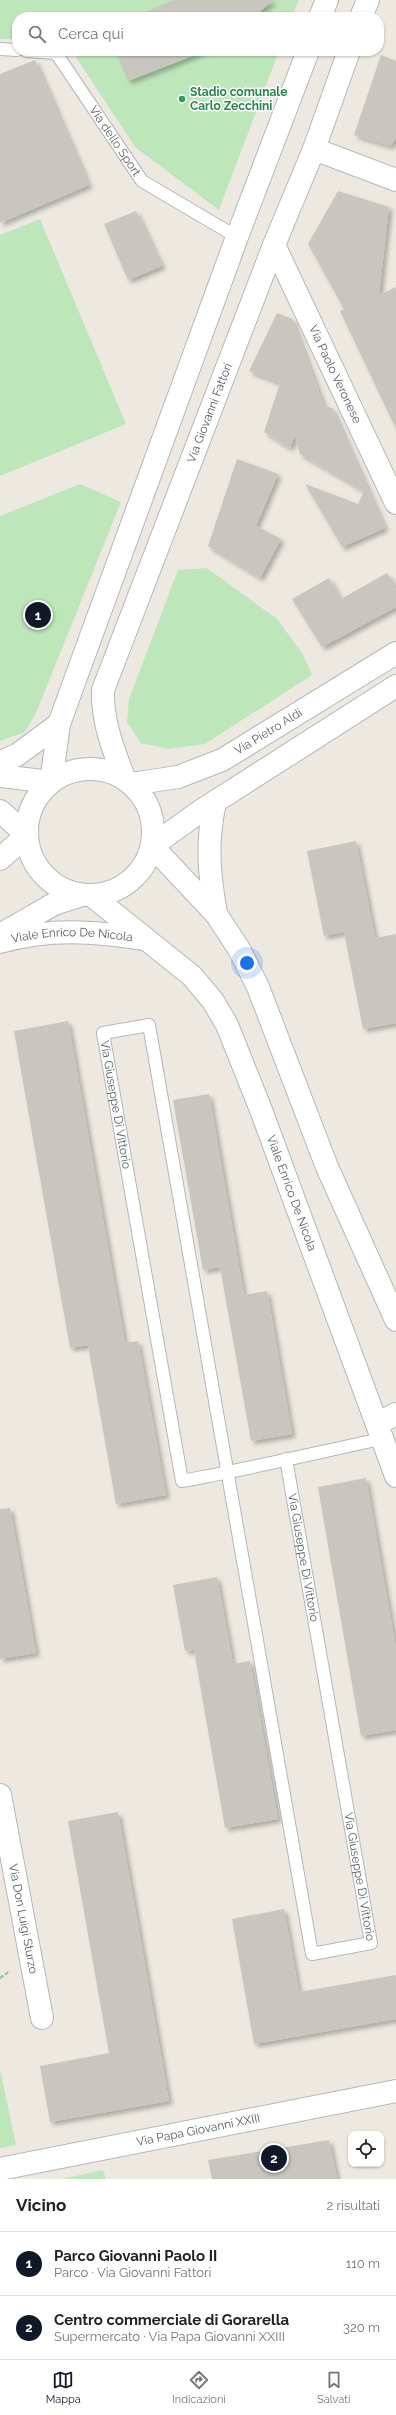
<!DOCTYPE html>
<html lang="it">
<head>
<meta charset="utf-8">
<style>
	body { margin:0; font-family:Raleway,sans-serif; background:#f6f6f6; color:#222 }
	.controls { position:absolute; right:12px; bottom:12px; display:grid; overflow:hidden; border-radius:8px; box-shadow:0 1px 3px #0004 }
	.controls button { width:36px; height:36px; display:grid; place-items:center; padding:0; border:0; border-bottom:1px solid #e0e0e0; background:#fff; color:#222; font:20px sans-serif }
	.you { position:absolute; left:247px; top:963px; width:14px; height:14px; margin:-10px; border:3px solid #fff; border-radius:50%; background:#1a73e8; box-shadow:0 0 0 6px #1a73e833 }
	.badge { display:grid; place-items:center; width:26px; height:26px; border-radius:50%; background:#111827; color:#fff; font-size:13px; font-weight:700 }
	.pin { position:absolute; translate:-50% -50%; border:2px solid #fff; box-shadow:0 1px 4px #0006 }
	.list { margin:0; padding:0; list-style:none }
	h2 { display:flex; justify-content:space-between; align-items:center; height:52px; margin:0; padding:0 16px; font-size:17px }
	h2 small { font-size:13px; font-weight:400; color:#767676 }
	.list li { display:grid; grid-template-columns:26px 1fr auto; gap:12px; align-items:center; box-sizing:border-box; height:64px; padding:0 16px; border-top:1px solid #e0e0e0 }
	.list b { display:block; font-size:15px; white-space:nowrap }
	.list p { margin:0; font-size:13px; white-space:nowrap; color:#767676 }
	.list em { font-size:13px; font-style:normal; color:#767676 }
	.icon { flex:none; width:22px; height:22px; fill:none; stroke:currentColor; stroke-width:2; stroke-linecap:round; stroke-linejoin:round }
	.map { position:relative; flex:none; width:396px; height:2179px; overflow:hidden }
	.search { position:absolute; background:#fff; box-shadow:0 1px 3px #0004; left:12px; right:12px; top:12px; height:44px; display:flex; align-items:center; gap:10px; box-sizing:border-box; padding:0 14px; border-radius:16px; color:#767676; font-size:15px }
	.sheet { height:180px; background:#fff }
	nav { display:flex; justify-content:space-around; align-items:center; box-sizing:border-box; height:56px; border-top:1px solid #e0e0e0; background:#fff; font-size:11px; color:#767676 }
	nav a { display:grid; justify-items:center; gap:2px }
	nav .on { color:#111827 }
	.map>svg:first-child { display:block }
</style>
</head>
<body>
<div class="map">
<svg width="396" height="2179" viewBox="0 0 396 2179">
	<defs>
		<filter id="shadow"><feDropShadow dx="3.5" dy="3.5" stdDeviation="2" flood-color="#0004"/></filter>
	</defs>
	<rect width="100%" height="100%" fill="#ede9e0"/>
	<!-- green -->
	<path fill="#bee6bb" d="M 0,0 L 299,0 L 292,17 L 17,17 L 17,39 L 0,39 Z
		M 72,51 L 279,51 L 219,210 L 135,147 Z
		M 40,219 L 126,424 L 0,476 L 0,235 Z
		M 80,484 L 121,502 L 36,713 L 25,732 L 0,741 L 0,516 Z
		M 207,568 L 277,619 L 302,653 L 312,675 L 205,744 L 169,749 L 141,743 L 127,722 L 129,699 L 178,570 Z
		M 0,2069 L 16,2145 L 0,2148 Z
		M 103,2170 L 106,2179 L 62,2179 Z"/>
	<!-- building -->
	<path fill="#c9c5bf" filter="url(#shadow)" d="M 173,0 L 274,0 L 253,17 L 134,17 Z
		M 116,51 L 205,51 L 128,81 Z
		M 381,55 L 396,61 L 396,138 L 390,146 L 354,135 Z
		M 35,60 L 89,185 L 0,223 L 0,74 Z
		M 338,191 L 389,207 L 379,295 L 396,287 L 396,429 L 340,311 L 344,309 L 308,244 Z
		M 136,211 L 162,266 L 128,280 L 104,224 Z
		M 277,313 L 292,319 L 324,406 L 332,408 L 385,528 L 342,547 L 305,484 L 358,504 L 364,491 L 300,454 L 295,435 L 290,448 L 264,432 L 280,383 L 249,371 Z
		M 237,459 L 278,474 L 256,526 L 281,539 L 260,578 L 208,546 Z
		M 387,573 L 396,586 L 396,607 L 322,647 L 292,599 L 329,578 L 341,599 Z
		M 356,841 L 375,938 L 396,934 L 396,1023 L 363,1029 L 344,932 L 324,936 L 307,851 Z
		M 68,1021 L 125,1343 L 138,1341 L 166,1495 L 116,1504 L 88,1345 L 70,1348 L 14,1031 Z
		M 209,1094 L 244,1295 L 267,1291 L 292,1434 L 251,1441 L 220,1267 L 203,1270 L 173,1100 Z
		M 366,1478 L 396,1649 L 396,1730 L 361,1736 L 318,1487 Z
		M 10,1508 L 36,1653 L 0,1659 L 0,1509 Z
		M 217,1577 L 233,1664 L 250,1661 L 278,1819 L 225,1828 L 194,1650 L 185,1651 L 173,1585 Z
		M 118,1812 L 169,2101 L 50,2122 L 40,2066 L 109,2053 L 68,1821 Z
		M 284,1909 L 299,1992 L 396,1975 L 396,2019 L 254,2044 L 232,1919 Z
		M 329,2140 L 337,2179 L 212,2179 L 208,2160 Z"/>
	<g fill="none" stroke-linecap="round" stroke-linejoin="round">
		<defs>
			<g id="lane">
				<path d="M 0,49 L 17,50"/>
				<path id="s1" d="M 26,51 L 56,53 L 142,181 L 237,237"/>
				<path id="s2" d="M 286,1459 L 371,1943 L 312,1954 L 149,1025 L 103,1033 L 182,1481 C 249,1469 315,1453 381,1439"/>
			</g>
			<g id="street">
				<path d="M 320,17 L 327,0"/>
				<path d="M 361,17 L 368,0"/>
				<path d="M 314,149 L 396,180"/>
				<path id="s3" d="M 274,245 L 396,503"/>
				<path d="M 0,762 L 17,755 L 59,724"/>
				<circle cx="90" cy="832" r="63"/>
				<path d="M 0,776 L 51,782 L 59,724 L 75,680 L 237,237 L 308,51"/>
				<path id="s4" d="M 124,778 C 113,748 102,722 103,690 L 274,245 L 314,149 L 349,51"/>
				<path id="s5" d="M 131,784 L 178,777 L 222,760 L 396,653"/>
				<path d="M 215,802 C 206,844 209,872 216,914"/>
				<path d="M 0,811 L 27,835 L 0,859"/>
				<path d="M 152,846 L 216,914 L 239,949 L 258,987 L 327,1167 L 396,1320"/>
				<path d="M 152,846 L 202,810 L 396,686"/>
				<path id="s6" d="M 91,895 L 192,976 L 213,1001 L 227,1025 L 261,1110 L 396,1476"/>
				<path d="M 0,935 L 54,904 L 82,895"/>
				<path id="s7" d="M 0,942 C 50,928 93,931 143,939"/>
				<path d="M 377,1424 L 396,1414"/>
				<path id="s8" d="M 0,1795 L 42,2018"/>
				<path id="s9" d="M 0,2169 L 396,2091"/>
			</g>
		</defs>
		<!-- lane casing -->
		<use href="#lane" stroke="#b3b7bb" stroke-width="14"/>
		<!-- street casing -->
		<use href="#street" stroke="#b3b7bb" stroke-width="24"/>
		<!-- path -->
		<path stroke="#93c79e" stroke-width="2.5" stroke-dasharray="4 2" stroke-linecap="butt" d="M 0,1978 L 10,1971"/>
		<!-- lane -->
		<use href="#lane" stroke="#fff" stroke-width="12"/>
		<!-- street -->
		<use href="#street" stroke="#fff" stroke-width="22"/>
	</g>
	<!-- markers -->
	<circle fill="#2e9e5b" stroke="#fff" stroke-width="1.5" cx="182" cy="99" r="4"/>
	<g text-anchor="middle" stroke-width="3" stroke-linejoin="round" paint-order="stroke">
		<!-- leisure labels -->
		<g font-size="12" font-weight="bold" fill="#27864d" stroke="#fff" text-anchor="start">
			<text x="190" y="96">Stadio comunale<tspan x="190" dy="14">Carlo Zecchini</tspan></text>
		</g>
		<!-- street labels -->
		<g font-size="12" fill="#595d62" stroke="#fff">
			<text dy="4" stroke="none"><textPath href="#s1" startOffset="136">Via dello Sport</textPath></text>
			<text dy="4" stroke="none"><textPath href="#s3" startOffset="143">Via Paolo Veronese</textPath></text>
			<text dy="4" stroke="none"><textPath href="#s4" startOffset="388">Via Giovanni Fattori</textPath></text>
			<text dy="4" stroke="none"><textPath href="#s5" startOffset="149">Via Pietro Aldi</textPath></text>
			<text dy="4" stroke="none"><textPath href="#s7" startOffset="73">Viale Enrico De Nicola</textPath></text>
			<text dy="4" stroke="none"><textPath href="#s2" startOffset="1614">Via Giuseppe Di Vittorio</textPath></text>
			<text dy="4" stroke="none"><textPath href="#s6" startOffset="370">Viale Enrico De Nicola</textPath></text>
			<text dy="4" stroke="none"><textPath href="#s2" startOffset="100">Via Giuseppe Di Vittorio</textPath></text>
			<text dy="4" stroke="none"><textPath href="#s2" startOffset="424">Via Giuseppe Di Vittorio</textPath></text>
			<text dy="4" stroke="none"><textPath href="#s8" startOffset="126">Via Don Luigi Sturzo</textPath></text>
			<text dy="4" stroke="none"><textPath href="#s9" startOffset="202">Via Papa Giovanni XXIII</textPath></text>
		</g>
	</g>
</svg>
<div class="controls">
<button><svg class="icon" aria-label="locate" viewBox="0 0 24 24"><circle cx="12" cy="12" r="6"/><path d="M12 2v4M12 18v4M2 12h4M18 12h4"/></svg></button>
</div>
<div class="you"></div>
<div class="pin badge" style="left:38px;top:615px">1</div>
<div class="pin badge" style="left:274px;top:2158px">2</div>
<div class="search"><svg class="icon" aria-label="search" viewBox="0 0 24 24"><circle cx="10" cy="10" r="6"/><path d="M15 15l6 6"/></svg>Cerca qui</div>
</div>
<section class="sheet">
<h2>Vicino<small>2 risultati</small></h2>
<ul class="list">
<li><span class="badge">1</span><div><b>Parco Giovanni Paolo II</b><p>Parco · Via Giovanni Fattori</p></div><em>110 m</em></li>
<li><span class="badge">2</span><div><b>Centro commerciale di Gorarella</b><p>Supermercato · Via Papa Giovanni XXIII</p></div><em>320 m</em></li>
</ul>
</section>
<nav>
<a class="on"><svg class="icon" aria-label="map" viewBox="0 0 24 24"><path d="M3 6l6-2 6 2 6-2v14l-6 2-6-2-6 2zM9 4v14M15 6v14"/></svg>Mappa</a>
<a><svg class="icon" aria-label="directions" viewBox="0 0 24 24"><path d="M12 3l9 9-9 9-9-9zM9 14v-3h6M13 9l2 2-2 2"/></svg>Indicazioni</a>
<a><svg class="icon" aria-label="saved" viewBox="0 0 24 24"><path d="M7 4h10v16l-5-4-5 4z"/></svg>Salvati</a>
</nav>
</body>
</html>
